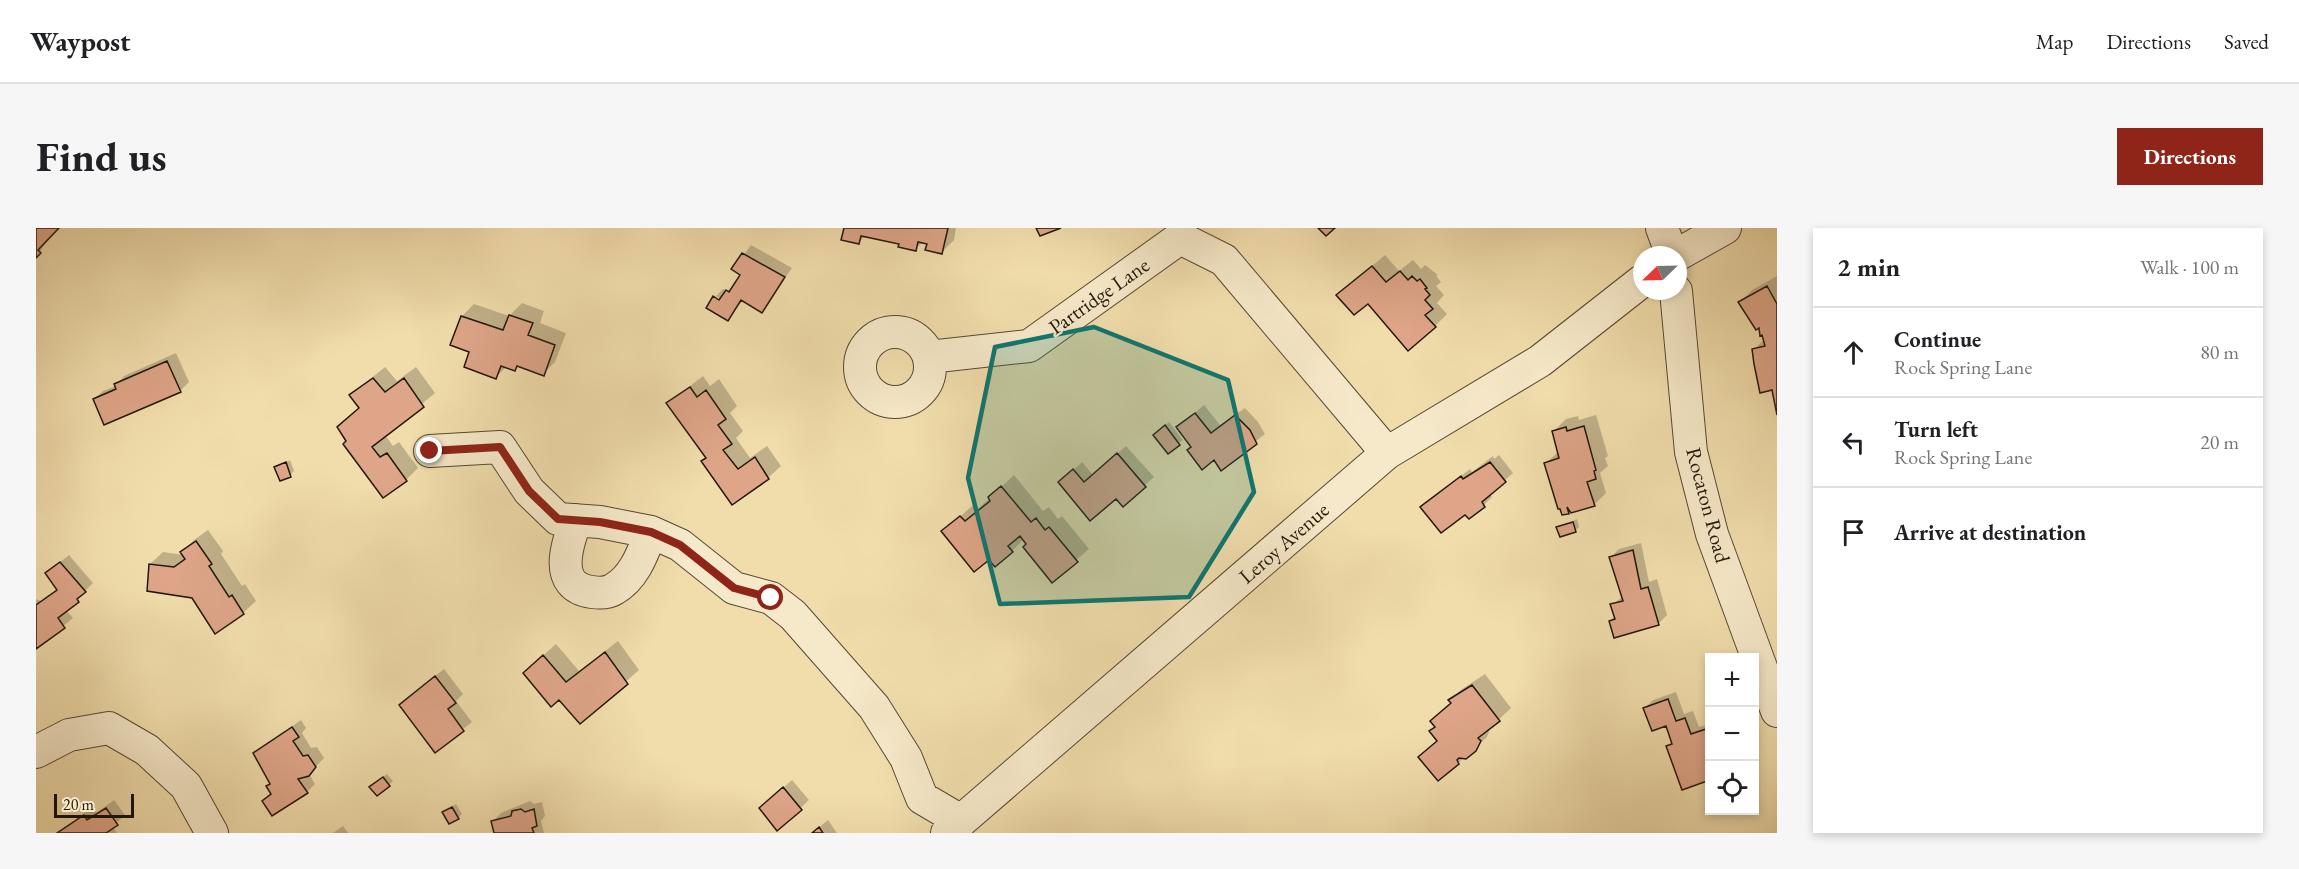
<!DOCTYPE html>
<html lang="en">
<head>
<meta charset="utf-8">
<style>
	body { margin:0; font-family:"EB Garamond",serif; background:#f6f6f6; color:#202124 }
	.controls { position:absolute; right:18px; bottom:18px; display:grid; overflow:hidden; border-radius:0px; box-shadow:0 3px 9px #0003 }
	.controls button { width:54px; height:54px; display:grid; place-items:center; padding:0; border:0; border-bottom:2px solid #e0e0e0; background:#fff; color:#202124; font:30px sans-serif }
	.compass { position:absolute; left:1597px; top:18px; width:54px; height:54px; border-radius:50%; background:#fff; box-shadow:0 3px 9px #0003; rotate:247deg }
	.scale { position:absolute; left:18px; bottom:15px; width:80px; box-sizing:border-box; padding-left:6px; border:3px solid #23170b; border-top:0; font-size:16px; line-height:21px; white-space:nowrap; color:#23170b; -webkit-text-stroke:4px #f6e9c9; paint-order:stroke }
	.stop { position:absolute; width:18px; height:18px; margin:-14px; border:4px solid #8f2418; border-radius:50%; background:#fff }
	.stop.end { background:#8f2418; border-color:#fff; box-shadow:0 2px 6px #0008 }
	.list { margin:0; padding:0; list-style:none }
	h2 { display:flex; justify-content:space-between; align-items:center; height:78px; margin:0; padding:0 24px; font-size:26px }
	h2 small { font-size:20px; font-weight:400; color:#757577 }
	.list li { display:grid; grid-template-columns:39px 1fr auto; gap:18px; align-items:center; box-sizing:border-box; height:90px; padding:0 24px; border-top:2px solid #e0e0e0 }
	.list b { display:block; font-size:22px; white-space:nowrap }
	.list p { margin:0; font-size:20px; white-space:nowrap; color:#757577 }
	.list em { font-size:20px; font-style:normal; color:#757577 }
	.icon { flex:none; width:33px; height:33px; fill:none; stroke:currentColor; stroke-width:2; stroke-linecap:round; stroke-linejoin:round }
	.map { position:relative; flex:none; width:1741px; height:605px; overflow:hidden; border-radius:0px }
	header { display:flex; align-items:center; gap:36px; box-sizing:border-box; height:84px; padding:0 30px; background:#fff; border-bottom:2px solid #e0e0e0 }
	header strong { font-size:28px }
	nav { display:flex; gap:33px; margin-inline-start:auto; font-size:21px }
	.intro { display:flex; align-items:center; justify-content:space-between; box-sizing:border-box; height:144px; padding:0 36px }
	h1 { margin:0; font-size:42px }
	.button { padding:15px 27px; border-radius:0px; background:#8f2418; color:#fff; font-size:21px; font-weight:700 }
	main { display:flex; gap:36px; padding:0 36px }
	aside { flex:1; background:#fff; border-radius:0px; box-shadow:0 3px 9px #0003 }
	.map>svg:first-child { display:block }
</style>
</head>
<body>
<header>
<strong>Waypost</strong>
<nav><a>Map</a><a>Directions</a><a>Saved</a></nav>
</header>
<div class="intro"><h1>Find us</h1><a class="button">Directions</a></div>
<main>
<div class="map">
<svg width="1741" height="605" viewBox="0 0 1741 605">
	<rect width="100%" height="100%" fill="#f1ddac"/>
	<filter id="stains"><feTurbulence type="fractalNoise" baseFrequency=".00333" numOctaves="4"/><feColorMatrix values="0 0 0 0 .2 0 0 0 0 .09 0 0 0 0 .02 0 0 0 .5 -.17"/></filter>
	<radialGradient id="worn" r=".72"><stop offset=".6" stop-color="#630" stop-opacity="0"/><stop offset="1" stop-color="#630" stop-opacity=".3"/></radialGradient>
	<!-- shadow -->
	<path fill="#0003" d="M 0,0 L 21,0 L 0,29 Z
		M 809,0 L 920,0 L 918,12 L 906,24 L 887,14 L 879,21 L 865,15 L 829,8 L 823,14 Z
		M 715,17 L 756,40 L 726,83 L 707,72 L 692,92 L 672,79 L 679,69 L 690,75 L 680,68 L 687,61 L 691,63 L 700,56 L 706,46 L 697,41 Z
		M 1349,27 L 1363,43 L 1377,32 L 1385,41 L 1389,37 L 1402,47 L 1400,48 L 1405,54 L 1400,58 L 1408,67 L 1401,75 L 1411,86 L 1399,98 L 1332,73 L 1302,67 Z
		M 1741,48 L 1741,179 L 1737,160 L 1718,121 L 1729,111 L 1724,98 L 1704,74 L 1716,62 Z
		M 486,75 L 508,83 L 504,95 L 530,105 L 519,134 L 507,146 L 483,137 L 478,142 L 470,139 L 460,149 L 435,123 L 416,116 L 426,88 L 438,76 L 473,88 Z
		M 140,125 L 153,154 L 144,163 L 58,171 L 67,163 L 80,158 L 88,148 Z
		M 349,139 L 361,153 L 380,139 L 399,165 L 349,207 L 357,218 L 363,214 L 382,240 L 370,252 L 312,212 L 324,180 L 315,167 Z
		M 667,148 L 674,158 L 683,151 L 701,178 L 694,185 L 707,203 L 700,210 L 714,230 L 731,218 L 745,238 L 732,250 L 697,275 L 671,230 L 632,175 Z
		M 1168,177 L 1184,197 L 1209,180 L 1222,194 L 1229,206 L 1186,240 L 1179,230 L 1157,219 L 1142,199 Z
		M 1560,187 L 1572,228 L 1569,230 L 1572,238 L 1564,245 L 1570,265 L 1558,277 L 1527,286 L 1510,235 L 1523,223 L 1518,203 L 1530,191 L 1542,188 L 1543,192 Z
		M 1133,194 L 1147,212 L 1132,224 L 1122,203 Z
		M 1090,218 L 1118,249 L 1087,277 L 1080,269 L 1054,291 L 1033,246 L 1046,234 L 1057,247 Z
		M 1463,227 L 1477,245 L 1454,266 L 1456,269 L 1448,277 L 1430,284 L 1395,271 L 1434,241 L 1436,244 L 1457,228 L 1458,231 Z
		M 254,232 L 258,243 L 254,247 L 240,240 Z
		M 978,247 L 1007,283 L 1013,279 L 1022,291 L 1026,288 L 1053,321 L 1016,353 L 988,311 L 976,323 L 953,330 L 907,304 L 937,277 L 941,282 Z
		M 1541,291 L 1543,299 L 1539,303 L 1522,300 Z
		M 172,302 L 187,323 L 185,326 L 206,358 L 209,356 L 220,373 L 207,385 L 157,369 L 114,336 L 127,324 L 148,327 L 146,324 L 158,312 Z
		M 1605,315 L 1613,354 L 1621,351 L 1631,387 L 1622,396 L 1574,393 L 1579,388 L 1576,377 L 1587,368 L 1575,329 L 1583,321 Z
		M 33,327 L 57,355 L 30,382 L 37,390 L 0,420 L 0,371 L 5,373 L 22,361 L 11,345 Z
		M 582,413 L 603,442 L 544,494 L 501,433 L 520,416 L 543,443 Z
		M 408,441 L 427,466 L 420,473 L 436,494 L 400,523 L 373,469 Z
		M 1449,446 L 1475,480 L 1455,499 L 1451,509 L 1422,535 L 1384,529 L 1402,512 L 1400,498 L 1416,474 L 1414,472 L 1426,461 Z
		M 1640,464 L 1648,486 L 1657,483 L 1663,499 L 1674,496 L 1674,550 L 1632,518 L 1637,513 L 1631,496 L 1609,480 L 1617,472 Z
		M 265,492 L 270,500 L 266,505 L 275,520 L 281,519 L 288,530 L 273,546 L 279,556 L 271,564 L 228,573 L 236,564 L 235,556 L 219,525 Z
		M 351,546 L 357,553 L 353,557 L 339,555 Z
		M 756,552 L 773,572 L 742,601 L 733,572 Z
		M 78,572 L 89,587 L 76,599 L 81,605 L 20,605 L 57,579 L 60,585 Z
		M 494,573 L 498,576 L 506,574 L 509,588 L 505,593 L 508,605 L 460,605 L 456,594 L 465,585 Z
		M 420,576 L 426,586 L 422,590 L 408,584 Z
		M 792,592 L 801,605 L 776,605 Z
		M 307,598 L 312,605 L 297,605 Z"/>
	<!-- building -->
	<path fill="#dea588" stroke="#23170b" stroke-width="1.5" d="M 0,0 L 23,0 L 2,22 L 5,25 L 0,30 Z
		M 808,0 L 912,0 L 906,26 L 889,22 L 891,16 L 882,14 L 880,23 L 862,19 L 863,16 L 825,8 L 823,16 L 805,12 Z
		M 1000,0 L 1025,0 L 1004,8 Z
		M 1282,0 L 1299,0 L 1290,8 Z
		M 706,25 L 749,49 L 726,85 L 705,72 L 692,93 L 670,80 L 677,68 L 683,72 L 690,62 L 693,64 L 704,47 L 695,41 Z
		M 1336,38 L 1350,54 L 1364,43 L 1372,52 L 1376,48 L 1381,53 L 1384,51 L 1391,60 L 1389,61 L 1394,67 L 1389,72 L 1397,81 L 1389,87 L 1400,99 L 1372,123 L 1332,76 L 1318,87 L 1300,67 Z
		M 1731,58 L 1741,76 L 1741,187 L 1736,162 L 1724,165 L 1718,136 L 1716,121 L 1729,118 L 1726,107 L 1724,108 L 1723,100 L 1720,102 L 1702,74 Z
		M 473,87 L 497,95 L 492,107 L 519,117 L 508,148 L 481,138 L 479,143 L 465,138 L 460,151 L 428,139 L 433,124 L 414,117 L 425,88 L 467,102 Z
		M 131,133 L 145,164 L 68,197 L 57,171 L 80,161 L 78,156 Z
		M 337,150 L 349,164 L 368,150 L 388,179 L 336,219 L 344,229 L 351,225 L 371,253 L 347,270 L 307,216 L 310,213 L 301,199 L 323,180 L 313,167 Z
		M 654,159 L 661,169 L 670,162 L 690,191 L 682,197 L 696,216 L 687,222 L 702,241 L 719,229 L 733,251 L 696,277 L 665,233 L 670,230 L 630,175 Z
		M 1159,185 L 1175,205 L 1199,187 L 1214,202 L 1221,216 L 1185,243 L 1178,232 L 1166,242 L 1151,222 L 1155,219 L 1140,199 Z
		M 1129,197 L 1144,217 L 1132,226 L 1117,207 Z
		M 1548,198 L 1560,242 L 1558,243 L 1560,251 L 1551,254 L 1559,278 L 1535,285 L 1531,279 L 1533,286 L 1526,287 L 1524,281 L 1522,281 L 1508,235 L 1523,230 L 1516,203 L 1530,199 L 1531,203 Z
		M 1081,225 L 1110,259 L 1087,279 L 1080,271 L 1054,293 L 1022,254 L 1037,241 L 1048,254 Z
		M 250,234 L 255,249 L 244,253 L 238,239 Z
		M 1454,234 L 1470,254 L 1446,274 L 1449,279 L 1433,291 L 1429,287 L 1405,305 L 1384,279 L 1425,248 L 1427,251 Z
		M 965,258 L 995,294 L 1000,290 L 1009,302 L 1013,299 L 1042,334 L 1016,355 L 987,319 L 990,316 L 984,308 L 972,318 L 977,324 L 959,339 L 953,332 L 938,344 L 905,303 L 924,288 L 929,293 L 954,273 L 952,269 Z
		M 1537,294 L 1540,304 L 1524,309 L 1520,299 Z
		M 160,313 L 176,336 L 173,338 L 193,369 L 196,367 L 208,386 L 179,406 L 156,370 L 111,363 L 113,336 L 138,339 L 149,331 L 144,324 Z
		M 1597,322 L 1605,361 L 1612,359 L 1623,397 L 1578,410 L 1573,393 L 1579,391 L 1574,376 L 1587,373 L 1573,329 Z
		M 24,334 L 50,364 L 41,371 L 43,374 L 22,390 L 29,400 L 0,421 L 0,377 L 21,362 L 9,345 Z
		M 569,424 L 592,456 L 544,496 L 523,472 L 515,479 L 487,445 L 507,427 L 530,454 Z
		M 399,448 L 420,475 L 412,481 L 428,503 L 399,525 L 363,477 Z
		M 1436,457 L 1464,493 L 1442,510 L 1445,513 L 1440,523 L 1430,531 L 1423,530 L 1421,532 L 1423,536 L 1402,553 L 1382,529 L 1401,513 L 1393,503 L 1399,499 L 1394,493 L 1415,475 L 1412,472 Z
		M 1632,471 L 1640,493 L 1649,490 L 1655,506 L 1670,501 L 1674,511 L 1674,552 L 1646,562 L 1630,518 L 1636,516 L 1630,498 L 1616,503 L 1607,480 Z
		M 256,499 L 263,509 L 257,513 L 267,528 L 272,527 L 280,539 L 273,548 L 262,551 L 272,565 L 236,588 L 226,573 L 235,566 L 230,558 L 234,556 L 217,525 Z
		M 347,549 L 354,558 L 341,568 L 333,559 Z
		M 747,559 L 766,582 L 741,603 L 723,580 Z
		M 416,579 L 423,591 L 413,596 L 406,584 Z
		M 70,580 L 82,597 L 70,605 L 21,605 L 48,587 L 51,592 Z
		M 485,581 L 489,584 L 498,581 L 501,598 L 496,600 L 498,605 L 458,605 L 455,593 L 475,588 L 476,583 Z
		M 783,599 L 787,605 L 776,605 Z"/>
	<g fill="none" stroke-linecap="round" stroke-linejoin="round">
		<defs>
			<path id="minor" d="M 1626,0 L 1636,27
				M 1641,27 L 1689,0
				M 1640,63 L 1655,224 L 1676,306 L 1741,483
				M824 139a35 35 0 1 1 70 0a35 35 0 1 1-70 0Z
				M 893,129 L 993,118 L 1144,10 L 1188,32 L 1351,225
				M 394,223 L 464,219 L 493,263 L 522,291 L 564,294 L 615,304 L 644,317 L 698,360 L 735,370 L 757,387 L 838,479 L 870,530 L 886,570 L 925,593
				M 540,292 C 531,316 516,359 556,364 C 563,365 572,365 578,361 C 599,349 607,324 615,304
				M 0,524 L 33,507 L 73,500 L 111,522 L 150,558 L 176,605
				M 911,605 L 1351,225 L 1504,133 L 1606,53"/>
		</defs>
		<!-- minor casing -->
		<use href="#minor" stroke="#564833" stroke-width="34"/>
		<!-- minor -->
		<use href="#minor" stroke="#f6e9c9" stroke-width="32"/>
	</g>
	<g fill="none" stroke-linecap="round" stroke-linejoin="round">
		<!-- route -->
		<path stroke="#8f2418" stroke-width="8" d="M 394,223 L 464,219 L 493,263 L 522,291 L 564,294 L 615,304 L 644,317 L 698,360 L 735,370"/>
	</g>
	<!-- marked area -->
	<path fill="#0f766e" fill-opacity="0.2" stroke="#0f766e" stroke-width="4.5" stroke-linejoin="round" d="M 1058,99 L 1192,152 L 1218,264 L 1153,369 L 964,376 L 932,250 L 959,119 Z"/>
	<g text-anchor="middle" stroke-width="4.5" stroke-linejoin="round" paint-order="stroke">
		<!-- street labels -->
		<g font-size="21" fill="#23170b" stroke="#f6e9c9">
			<text transform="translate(1063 68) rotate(-35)" y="7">Partridge Lane</text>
			<text transform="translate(1672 277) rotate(75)" y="7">Rocaton Road</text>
			<text transform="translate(1248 315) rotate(-41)" y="7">Leroy Avenue</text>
		</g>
	</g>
	<rect width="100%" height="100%" filter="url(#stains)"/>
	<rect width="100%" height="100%" fill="url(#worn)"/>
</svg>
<div class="controls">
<button>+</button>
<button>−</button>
<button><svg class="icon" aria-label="locate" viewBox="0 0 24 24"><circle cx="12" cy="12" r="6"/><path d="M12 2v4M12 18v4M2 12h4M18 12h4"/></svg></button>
</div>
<svg class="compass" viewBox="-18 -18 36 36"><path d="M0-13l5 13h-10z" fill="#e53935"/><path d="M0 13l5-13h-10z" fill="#757577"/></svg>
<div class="scale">20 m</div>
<div class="stop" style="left:735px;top:370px"></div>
<div class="stop end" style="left:394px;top:223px"></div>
</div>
<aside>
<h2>2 min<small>Walk · 100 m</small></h2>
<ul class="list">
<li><svg class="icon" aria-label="ahead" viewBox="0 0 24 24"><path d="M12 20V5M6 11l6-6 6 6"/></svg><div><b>Continue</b><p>Rock Spring Lane</p></div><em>80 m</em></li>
<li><svg class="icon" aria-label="left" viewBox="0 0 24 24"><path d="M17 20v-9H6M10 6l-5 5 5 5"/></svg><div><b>Turn left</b><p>Rock Spring Lane</p></div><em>20 m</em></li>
<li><svg class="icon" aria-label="arrive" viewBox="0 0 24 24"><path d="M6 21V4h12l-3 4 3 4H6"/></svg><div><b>Arrive at destination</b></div></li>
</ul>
</aside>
</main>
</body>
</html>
